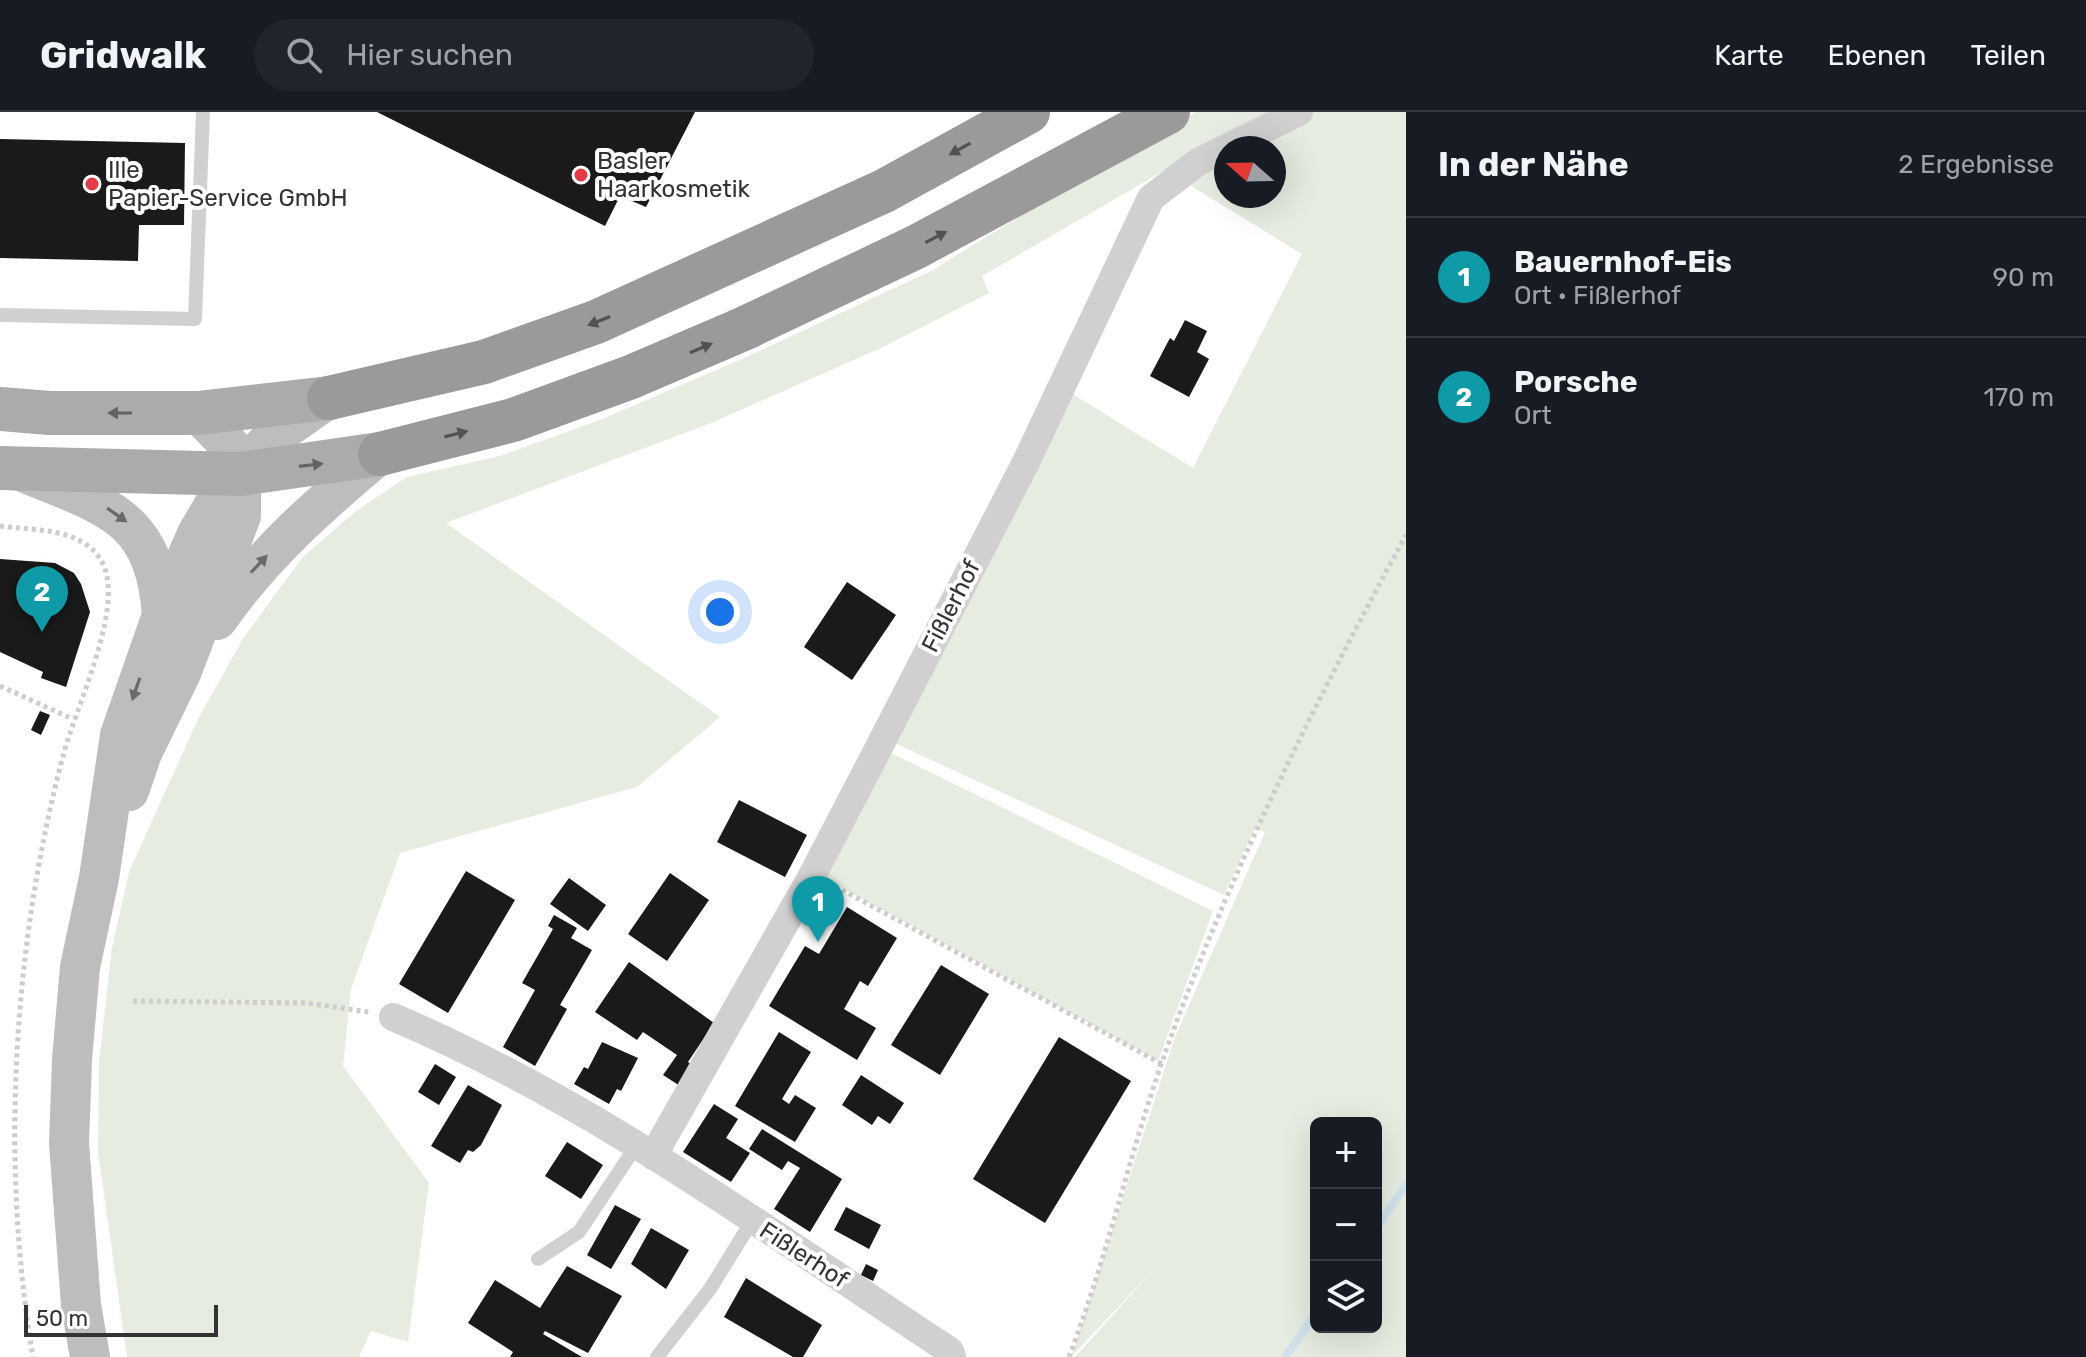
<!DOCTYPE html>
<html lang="de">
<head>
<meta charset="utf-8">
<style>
	body { margin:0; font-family:Rubik,sans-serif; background:#20242c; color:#f1f3f6 }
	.controls { position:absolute; right:24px; bottom:24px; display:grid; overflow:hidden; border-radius:12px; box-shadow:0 8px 32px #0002 }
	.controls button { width:72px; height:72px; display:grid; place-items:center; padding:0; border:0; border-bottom:2px solid #363941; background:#171b24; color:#f1f3f6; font:40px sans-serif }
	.compass { position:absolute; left:1214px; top:24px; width:72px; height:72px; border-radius:50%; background:#171b24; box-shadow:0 8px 32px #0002; rotate:290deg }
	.scale { position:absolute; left:24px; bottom:20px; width:194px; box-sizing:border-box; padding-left:8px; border:4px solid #333; border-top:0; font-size:22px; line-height:28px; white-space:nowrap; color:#333; -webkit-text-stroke:6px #fff; paint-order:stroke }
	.you { position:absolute; left:720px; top:500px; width:28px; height:28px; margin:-20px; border:6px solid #fff; border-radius:50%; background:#1a73e8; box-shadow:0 0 0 12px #1a73e833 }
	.badge { display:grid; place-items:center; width:52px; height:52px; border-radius:50%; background:#8c9099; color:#fff; font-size:26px; font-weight:700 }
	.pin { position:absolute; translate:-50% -66px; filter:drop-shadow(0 2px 4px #0008) }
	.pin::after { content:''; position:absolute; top:42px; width:28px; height:24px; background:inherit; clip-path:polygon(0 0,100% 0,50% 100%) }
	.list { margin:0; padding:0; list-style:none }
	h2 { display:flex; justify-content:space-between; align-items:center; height:104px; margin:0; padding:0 32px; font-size:34px }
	h2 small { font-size:26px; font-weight:400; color:#9ea1a6 }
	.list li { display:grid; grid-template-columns:52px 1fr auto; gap:24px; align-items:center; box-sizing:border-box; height:120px; padding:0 32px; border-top:2px solid #363941 }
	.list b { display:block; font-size:30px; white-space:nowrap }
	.list p { margin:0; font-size:26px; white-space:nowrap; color:#9ea1a6 }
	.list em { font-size:26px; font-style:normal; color:#9ea1a6 }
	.icon { flex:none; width:44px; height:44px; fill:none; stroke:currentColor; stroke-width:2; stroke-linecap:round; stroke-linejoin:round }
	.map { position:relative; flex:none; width:1406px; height:1245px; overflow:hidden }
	header { display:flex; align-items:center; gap:48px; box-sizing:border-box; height:112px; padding:0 40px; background:#171b24; border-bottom:2px solid #363941 }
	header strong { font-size:38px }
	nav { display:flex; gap:44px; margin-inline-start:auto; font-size:28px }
	.search { width:560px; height:72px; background:#20242c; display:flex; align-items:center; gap:20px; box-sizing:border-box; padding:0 28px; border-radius:44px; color:#9ea1a6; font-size:30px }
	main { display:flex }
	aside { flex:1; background:#171b24 }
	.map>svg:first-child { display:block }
</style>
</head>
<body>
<header>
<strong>Gridwalk</strong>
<div class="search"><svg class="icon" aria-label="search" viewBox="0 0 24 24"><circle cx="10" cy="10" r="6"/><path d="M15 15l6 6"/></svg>Hier suchen</div>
<nav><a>Karte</a><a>Ebenen</a><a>Teilen</a></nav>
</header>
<main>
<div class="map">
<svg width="1406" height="1245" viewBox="0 0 1406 1245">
	<rect width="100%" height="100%" fill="#fff"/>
	<!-- green -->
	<path fill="#e6ecdf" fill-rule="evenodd" d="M 1196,0 L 1406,0 L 1406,1245 L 1075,1245 L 1156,1155 L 1071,1245 L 1175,925 L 1265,720 L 1255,716 L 1224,783 L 888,628 L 1061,275 L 1193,356 L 1302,142 L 1165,58 L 982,164 L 989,181 L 881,236 L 711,311 L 446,411 L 720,605 L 637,675 L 400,741 L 351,877 L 343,954 L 429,1071 L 408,1230 L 371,1219 L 359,1245 L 127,1245 L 98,1040 L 99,950 L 112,835 L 129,760 L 198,607 L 244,525 L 302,446 L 356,399 L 407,365 L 500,344 L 600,308 L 742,247 L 933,158 L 1122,41 ZM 1226,36 L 1274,36 L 1274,84 L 1226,84 ZM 1316,1011 L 1376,1011 L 1376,1215 L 1316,1215 Z
		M 885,638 L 1213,799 L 1158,949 L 822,765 Z"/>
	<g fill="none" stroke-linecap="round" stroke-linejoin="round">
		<!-- stream -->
		<path stroke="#cfe2ee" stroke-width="8" d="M 1376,1116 L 1406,1073
			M 1285,1245 L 1316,1201"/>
	</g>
	<!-- building -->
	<path fill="#1a1a1a" d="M 377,0 L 695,0 L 646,95 L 620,84 L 605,114 Z
		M 0,27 L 185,31 L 184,113 L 139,113 L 138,149 L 0,146 Z
		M 1185,208 L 1207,219 L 1197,240 L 1209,247 L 1189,285 L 1150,264 L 1170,226 L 1174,229 Z
		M 0,447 L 55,451 L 74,461 L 81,472 L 90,500 L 66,575 L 41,566 L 43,560 L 0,540 Z
		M 847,470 L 896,503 L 852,568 L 804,535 Z
		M 40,599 L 50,603 L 41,623 L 31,618 Z
		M 739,688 L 807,723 L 785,765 L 717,730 Z
		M 466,759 L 515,788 L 448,901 L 399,872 Z
		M 670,761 L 709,788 L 667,849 L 628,822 Z
		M 569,766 L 606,793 L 588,819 L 550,792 Z
		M 847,795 L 897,826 L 868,874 L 860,869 L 844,897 L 876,916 L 857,948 L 769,894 L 805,834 L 819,842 Z
		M 554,803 L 577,816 L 571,826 L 592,838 L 560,893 L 567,897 L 535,954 L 503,935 L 535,878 L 522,871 L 553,817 L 548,814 Z
		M 629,850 L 714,911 L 688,950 L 694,954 L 680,974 L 663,963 L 677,943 L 643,920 L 637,928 L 595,900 Z
		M 941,853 L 989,882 L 940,963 L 891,933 Z
		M 779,920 L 811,940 L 782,987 L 789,992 L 795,983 L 816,996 L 795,1030 L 735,994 Z
		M 1059,925 L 1131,969 L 1045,1111 L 973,1067 Z
		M 602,930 L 638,946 L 621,979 L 617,977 L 609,992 L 574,972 L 584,955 L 588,957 Z
		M 435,952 L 456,965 L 439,993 L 418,980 Z
		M 861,963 L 904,991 L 890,1012 L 878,1004 L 872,1013 L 842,993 Z
		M 468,973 L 502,993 L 481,1033 L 473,1040 L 468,1038 L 460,1051 L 431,1034 Z
		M 714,992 L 738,1007 L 726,1026 L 750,1041 L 731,1070 L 683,1040 Z
		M 762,1017 L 842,1067 L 810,1120 L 774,1097 L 800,1056 L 788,1049 L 782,1058 L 749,1037 Z
		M 567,1030 L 603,1053 L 581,1087 L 545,1064 Z
		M 615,1093 L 641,1107 L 611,1157 L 587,1143 Z
		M 846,1095 L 881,1113 L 869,1137 L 834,1118 Z
		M 651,1116 L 689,1138 L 666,1177 L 631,1152 Z
		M 866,1152 L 878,1158 L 873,1169 L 861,1163 Z
		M 567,1154 L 622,1184 L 588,1241 L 545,1219 L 543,1222 L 582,1245 L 510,1245 L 513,1240 L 468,1211 L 495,1168 L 540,1196 Z
		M 746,1166 L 822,1213 L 803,1245 L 793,1245 L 724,1205 Z"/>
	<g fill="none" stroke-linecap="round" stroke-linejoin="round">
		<!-- path -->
		<path stroke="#cdcdcd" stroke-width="5" stroke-dasharray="4 4" stroke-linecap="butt" d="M 0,414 C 37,419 90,415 105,457 C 121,503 76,595 63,644 C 13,833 0,1051 33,1245
			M 0,574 L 73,607
			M 835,774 L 1162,952
			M 133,889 L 307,891 L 369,900
			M 1069,1245 C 1106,1149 1128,1048 1162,950 C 1226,768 1314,592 1406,423"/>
		<!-- lane -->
		<path stroke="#d0d0d0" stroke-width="14" d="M 0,203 L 195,207 L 203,0
			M 538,1147 L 579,1120 L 636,1034
			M 657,1245 L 710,1177 L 752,1109"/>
		<!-- street -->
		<path stroke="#d0d0d0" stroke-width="28" d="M 393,905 C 592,989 770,1121 950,1239 L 952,1245
			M 653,1044 L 813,762 L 879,635 L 1025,352 L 1151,86 L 1198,50 L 1299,0"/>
		<!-- secondary -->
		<path stroke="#bdbdbd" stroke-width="40" d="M 21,359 C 103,394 155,401 162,503
			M 217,508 C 263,442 319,393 380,342
			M 129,679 L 142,641 L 181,561 L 241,404 L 241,362 L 232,336 L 198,301
			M 90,1245 L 81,1193 L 69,1031 L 72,948 L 80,855 L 99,766 L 120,623 L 162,503 L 197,422 L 217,388 L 269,328 L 329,286"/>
		<!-- primary -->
		<path stroke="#ababab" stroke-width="44" d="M 0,297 L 50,301 L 198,301 L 329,286
			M 0,356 L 241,362 L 380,342"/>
		<!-- highway -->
		<path stroke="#9a9a9a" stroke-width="44" d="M 329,286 L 484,250 L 596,210 L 884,79 L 1028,0
			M 380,342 L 513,308 L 631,265 L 743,217 L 916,135 L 1168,0"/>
	</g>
	<!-- one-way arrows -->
	<defs><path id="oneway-solid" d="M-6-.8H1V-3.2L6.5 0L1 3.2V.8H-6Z" transform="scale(2)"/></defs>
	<g fill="#525252">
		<use href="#oneway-solid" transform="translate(960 37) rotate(151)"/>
		<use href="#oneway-solid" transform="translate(936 125) rotate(-28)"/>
		<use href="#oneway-solid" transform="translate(599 209) rotate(158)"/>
		<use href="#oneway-solid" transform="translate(701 236) rotate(-23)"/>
		<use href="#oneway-solid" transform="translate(456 322) rotate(-14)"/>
	</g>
	<g fill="#636363">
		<use href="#oneway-solid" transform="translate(120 301) rotate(-180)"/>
		<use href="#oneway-solid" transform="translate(311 353) rotate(-7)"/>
	</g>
	<g fill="#6a6a6a">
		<use href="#oneway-solid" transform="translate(117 403) rotate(35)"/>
		<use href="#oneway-solid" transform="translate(259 452) rotate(-47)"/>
		<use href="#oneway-solid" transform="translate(136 577) rotate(109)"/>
	</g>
	<!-- markers -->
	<g fill="#e63946" stroke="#fff" stroke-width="3">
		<circle cx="581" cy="63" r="8"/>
		<circle cx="92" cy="72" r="8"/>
	</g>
	<g text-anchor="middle" stroke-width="8" stroke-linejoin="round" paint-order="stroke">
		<!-- poi labels -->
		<g font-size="24" fill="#333" stroke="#fff" text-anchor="start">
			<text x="597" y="57">Basler<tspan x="597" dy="28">Haarkosmetik</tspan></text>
			<text x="108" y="66">Ille<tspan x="108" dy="28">Papier-Service GmbH</tspan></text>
		</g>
		<!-- street labels -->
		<g font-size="24" fill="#333" stroke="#fff">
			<text transform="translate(951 494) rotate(-63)" y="8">Fißlerhof</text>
			<text transform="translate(804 1143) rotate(33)" y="8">Fißlerhof</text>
		</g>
	</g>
</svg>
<div class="controls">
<button>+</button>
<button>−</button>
<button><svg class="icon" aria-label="layers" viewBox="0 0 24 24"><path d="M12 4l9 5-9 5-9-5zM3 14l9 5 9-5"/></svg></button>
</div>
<svg class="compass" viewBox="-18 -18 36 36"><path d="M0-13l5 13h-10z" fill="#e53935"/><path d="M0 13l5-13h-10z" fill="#9ea1a6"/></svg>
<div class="scale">50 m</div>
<div class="you"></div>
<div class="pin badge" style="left:818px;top:830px;background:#0f9aa8">1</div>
<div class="pin badge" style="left:42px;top:520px;background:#0f9aa8">2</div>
</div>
<aside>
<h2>In der Nähe<small>2 Ergebnisse</small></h2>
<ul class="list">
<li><span class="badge" style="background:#0f9aa8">1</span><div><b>Bauernhof-Eis</b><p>Ort · Fißlerhof</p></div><em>90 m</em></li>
<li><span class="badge" style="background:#0f9aa8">2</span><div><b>Porsche</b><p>Ort</p></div><em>170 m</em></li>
</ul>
</aside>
</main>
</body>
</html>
